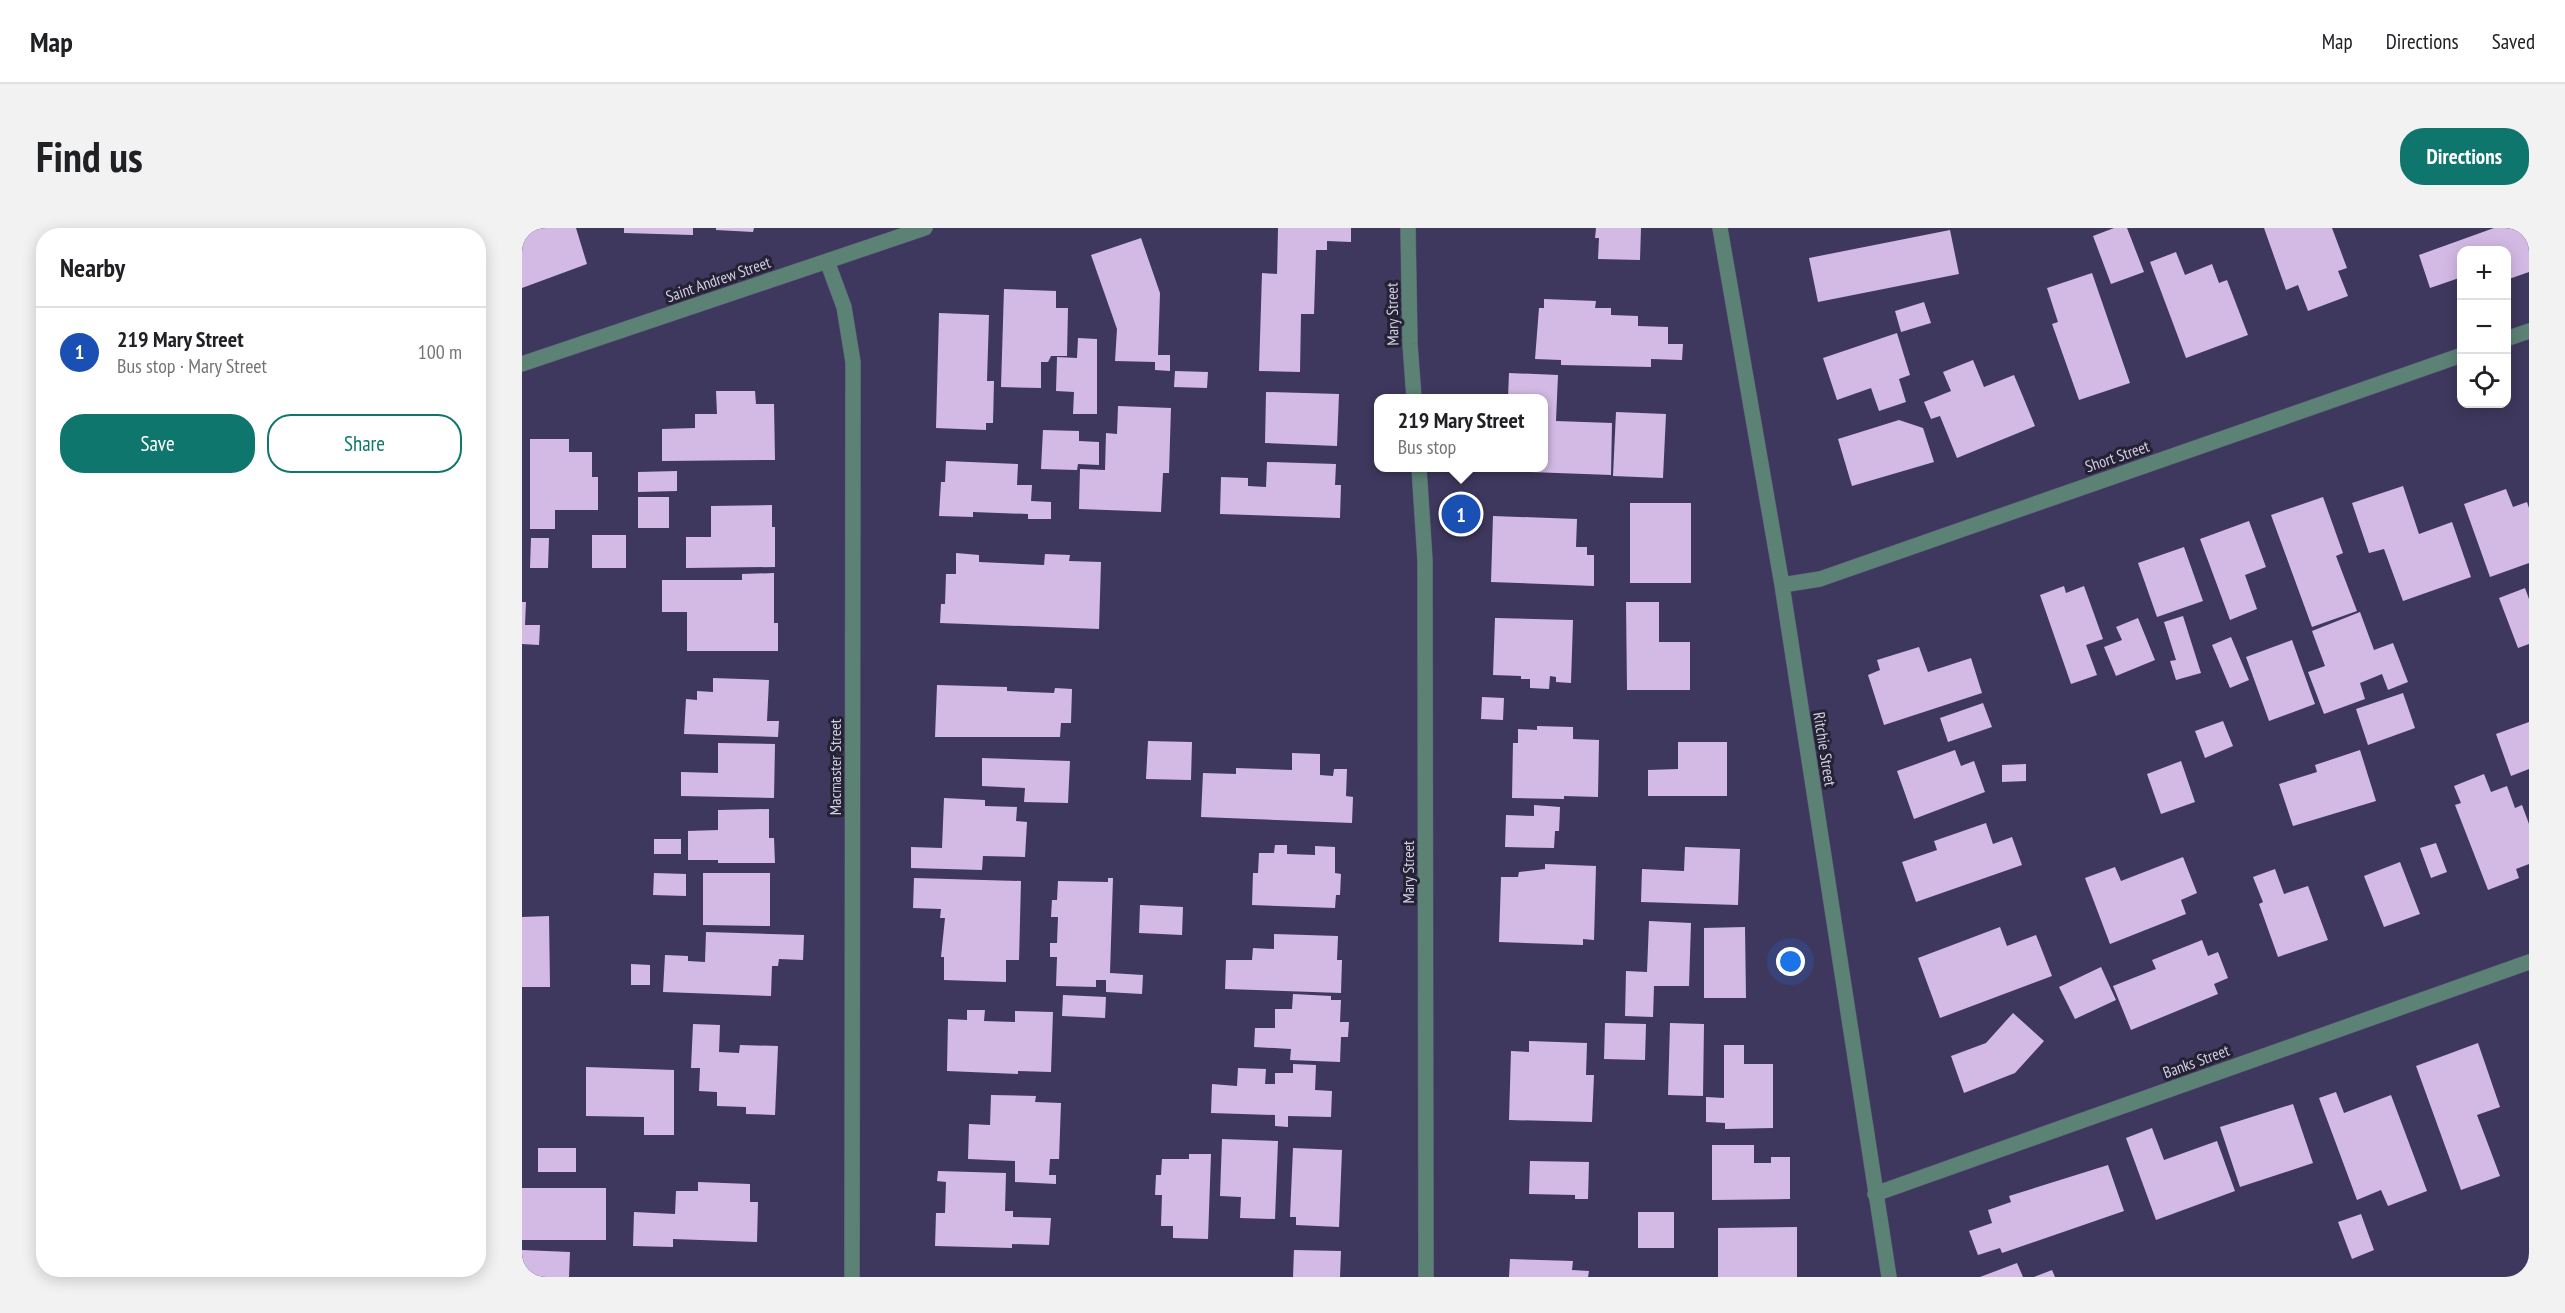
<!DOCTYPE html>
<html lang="en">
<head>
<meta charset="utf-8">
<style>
	body { margin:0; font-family:"PT Sans Narrow",sans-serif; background:#f2f2f2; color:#202124 }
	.controls { position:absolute; right:18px; top:18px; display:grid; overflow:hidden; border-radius:12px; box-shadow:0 3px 15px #0003 }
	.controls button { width:54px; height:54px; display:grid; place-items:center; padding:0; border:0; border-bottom:2px solid #e0e0e0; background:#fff; color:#202124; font:30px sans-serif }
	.you { position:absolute; left:1269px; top:734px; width:21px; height:21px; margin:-15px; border:4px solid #fff; border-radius:50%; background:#1a73e8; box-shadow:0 0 0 9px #1a73e833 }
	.badge { display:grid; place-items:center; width:39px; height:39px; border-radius:50%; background:#0f766e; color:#fff; font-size:20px; font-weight:700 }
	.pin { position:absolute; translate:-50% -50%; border:3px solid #fff; box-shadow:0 2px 6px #0006 }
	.popup { position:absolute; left:852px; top:166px; width:174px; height:78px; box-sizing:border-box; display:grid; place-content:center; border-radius:12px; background:#fff; filter:drop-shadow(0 2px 4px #0005); font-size:20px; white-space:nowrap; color:#757577 }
	.popup b { font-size:22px; color:#202124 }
	.popup::after { content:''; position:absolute; left:50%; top:100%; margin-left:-12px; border:12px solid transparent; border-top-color:#fff }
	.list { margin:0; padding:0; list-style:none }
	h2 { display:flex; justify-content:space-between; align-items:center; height:78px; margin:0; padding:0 24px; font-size:26px }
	h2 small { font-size:20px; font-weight:400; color:#757577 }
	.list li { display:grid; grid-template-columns:39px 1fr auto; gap:18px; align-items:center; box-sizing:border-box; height:90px; padding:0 24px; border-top:2px solid #e0e0e0 }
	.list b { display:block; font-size:22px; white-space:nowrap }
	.list p { margin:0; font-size:20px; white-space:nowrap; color:#757577 }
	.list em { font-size:20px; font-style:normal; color:#757577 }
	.actions { display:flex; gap:12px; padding:18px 24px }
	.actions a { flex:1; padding:14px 0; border:2px solid #0f766e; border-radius:24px; text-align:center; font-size:21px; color:#0f766e }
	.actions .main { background:#0f766e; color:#fff }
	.icon { flex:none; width:33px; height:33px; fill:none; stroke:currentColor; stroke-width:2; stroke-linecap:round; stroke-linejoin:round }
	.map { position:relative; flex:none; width:2007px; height:1049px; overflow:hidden; border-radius:24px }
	header { display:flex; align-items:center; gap:36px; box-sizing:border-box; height:84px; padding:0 30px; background:#fff; border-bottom:2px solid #e0e0e0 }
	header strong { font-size:28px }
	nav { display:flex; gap:33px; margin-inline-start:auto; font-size:21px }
	.intro { display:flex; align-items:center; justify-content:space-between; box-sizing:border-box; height:144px; padding:0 36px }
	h1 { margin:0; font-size:42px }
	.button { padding:15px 27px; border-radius:24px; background:#0f766e; color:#fff; font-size:21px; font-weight:700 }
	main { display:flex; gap:36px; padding:0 36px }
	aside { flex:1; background:#fff; border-radius:24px; box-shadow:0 3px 15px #0003 }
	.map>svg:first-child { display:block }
</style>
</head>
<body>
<header>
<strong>Map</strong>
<nav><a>Map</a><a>Directions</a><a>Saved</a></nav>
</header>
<div class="intro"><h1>Find us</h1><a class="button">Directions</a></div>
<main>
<aside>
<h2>Nearby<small></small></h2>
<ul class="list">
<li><span class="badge" style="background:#1a4fb4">1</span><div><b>219 Mary Street</b><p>Bus stop · Mary Street</p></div><em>100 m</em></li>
</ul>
<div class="actions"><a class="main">Save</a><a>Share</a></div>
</aside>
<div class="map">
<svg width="2007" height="1049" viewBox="0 0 2007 1049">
	<rect width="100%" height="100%" fill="#3f385e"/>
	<!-- building -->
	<path fill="#d3bae5" d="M 0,0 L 54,0 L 65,36 L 0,60 Z
		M 102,0 L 171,0 L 171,7 L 102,5 Z
		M 194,0 L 232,0 L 231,4 L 194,2 Z
		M 756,0 L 829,0 L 829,14 L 805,13 L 805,22 L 794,22 L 792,86 L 779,86 L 778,144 L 737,143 L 740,45 L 755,46 Z
		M 1074,0 L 1119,0 L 1118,32 L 1076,31 L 1077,10 L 1073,10 Z
		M 1592,0 L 1605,0 L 1622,44 L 1589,56 L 1571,8 Z
		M 1742,0 L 1810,0 L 1825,40 L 1816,43 L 1826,68 L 1786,83 L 1776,57 L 1764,62 Z
		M 1972,0 L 2007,0 L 2007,44 L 1984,52 L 1984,22 L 1940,22 L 1940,49 L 1908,60 L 1897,27 Z
		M 1428,2 L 1437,46 L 1296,74 L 1287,30 Z
		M 619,10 L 638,65 L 636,127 L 648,127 L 648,143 L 633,142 L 633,134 L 593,133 L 595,101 L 569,27 Z
		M 1654,24 L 1663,47 L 1690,36 L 1697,55 L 1705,52 L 1726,107 L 1664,130 L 1628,34 Z
		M 1570,45 L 1608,155 L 1557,172 L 1530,96 L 1536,94 L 1525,60 Z
		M 482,61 L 534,63 L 534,80 L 546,80 L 545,128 L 529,128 L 526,134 L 519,134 L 519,160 L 479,159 Z
		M 1022,71 L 1074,73 L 1073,80 L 1089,80 L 1089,87 L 1116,88 L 1116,98 L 1146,99 L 1146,116 L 1161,116 L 1160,132 L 1129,131 L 1129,139 L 1039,137 L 1039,132 L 1013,131 L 1017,80 L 1022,80 Z
		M 1402,74 L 1409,95 L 1379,104 L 1373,83 Z
		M 417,85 L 467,87 L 465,153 L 472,153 L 471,195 L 464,195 L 464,202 L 414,200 Z
		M 1375,105 L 1388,147 L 1377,151 L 1384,174 L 1357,183 L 1349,160 L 1315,172 L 1301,130 Z
		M 556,110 L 575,111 L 575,186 L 551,186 L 552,164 L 534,163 L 535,129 L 555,130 Z
		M 1451,132 L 1462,159 L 1492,147 L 1513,198 L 1435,230 L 1418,188 L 1409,191 L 1402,174 L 1429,163 L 1421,144 Z
		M 653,143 L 686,144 L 685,160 L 652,159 Z
		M 987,145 L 1036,147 L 1034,193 L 1090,195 L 1089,247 L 984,243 L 984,240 L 1022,240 L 1022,170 L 986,170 Z
		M 194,163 L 233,163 L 234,176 L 252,176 L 253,232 L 140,233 L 140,201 L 173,200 L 173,186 L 195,186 Z
		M 744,164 L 817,166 L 815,218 L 743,215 Z
		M 596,178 L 649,180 L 647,245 L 641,245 L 639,284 L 557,281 L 558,241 L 583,242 L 584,205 L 595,206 Z
		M 1094,184 L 1144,186 L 1141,250 L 1091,248 Z
		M 1377,192 L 1401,200 L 1412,234 L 1330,258 L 1316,211 Z
		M 521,202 L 557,203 L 557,213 L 577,214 L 577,237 L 556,236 L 555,242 L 519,241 Z
		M 8,211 L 47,211 L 47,224 L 70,224 L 70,249 L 76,249 L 76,282 L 33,282 L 33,301 L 8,301 Z
		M 424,233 L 496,236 L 495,257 L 510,257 L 509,273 L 529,274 L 529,291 L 506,291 L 506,286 L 451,284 L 451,289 L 417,288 L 419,254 L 423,254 Z
		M 745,234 L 814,236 L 813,257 L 819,257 L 818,290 L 698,286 L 699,249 L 726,250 L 726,258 L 744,259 Z
		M 155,243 L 155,263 L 116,264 L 116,244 Z
		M 1881,258 L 1897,306 L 1930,294 L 1949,349 L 1881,373 L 1862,321 L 1847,325 L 1830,275 Z
		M 1984,261 L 1991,279 L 2005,274 L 2007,280 L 2007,335 L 1968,349 L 1942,276 Z
		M 116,269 L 147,269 L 147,300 L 116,300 Z
		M 1801,269 L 1821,325 L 1814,328 L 1835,383 L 1790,399 L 1749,287 Z
		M 1108,275 L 1169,275 L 1169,355 L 1108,355 Z
		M 250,277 L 250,299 L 253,299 L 253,339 L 164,340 L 164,309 L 189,309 L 189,278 Z
		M 971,288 L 1055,291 L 1054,319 L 1065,319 L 1065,327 L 1072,327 L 1072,358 L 969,354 Z
		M 1727,293 L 1744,339 L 1723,347 L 1735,381 L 1708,392 L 1678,311 Z
		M 70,307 L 104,307 L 104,340 L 70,340 Z
		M 9,310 L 27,310 L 26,340 L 8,340 Z
		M 1662,319 L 1681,373 L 1635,389 L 1616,335 Z
		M 434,325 L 457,327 L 457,334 L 522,337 L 523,326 L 548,327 L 547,333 L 579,334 L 577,401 L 418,395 L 419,376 L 423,376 L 424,346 L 434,346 Z
		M 252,345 L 252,395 L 256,395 L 256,423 L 165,423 L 165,384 L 140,384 L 140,352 L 220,352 L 220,346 Z
		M 1542,358 L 1544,365 L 1562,358 L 1581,411 L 1564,417 L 1575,447 L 1549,456 L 1518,367 Z
		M 2003,360 L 2007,371 L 2007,416 L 1996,420 L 1977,370 Z
		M 0,374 L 4,374 L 3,397 L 18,397 L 17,417 L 0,416 Z
		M 1104,374 L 1137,374 L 1137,414 L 1168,414 L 1168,462 L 1105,462 Z
		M 1838,384 L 1852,422 L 1871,415 L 1886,454 L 1866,462 L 1860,446 L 1838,455 L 1843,471 L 1802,486 L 1786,444 L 1803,438 L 1790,403 Z
		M 1661,388 L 1679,445 L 1654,452 L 1648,433 L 1654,432 L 1642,394 Z
		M 973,390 L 1051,392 L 1049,455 L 1034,454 L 1034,449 L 1028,448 L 1027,461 L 1008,460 L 1008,451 L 999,451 L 999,448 L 971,447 Z
		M 1616,390 L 1633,432 L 1594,448 L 1582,419 L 1600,412 L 1594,399 Z
		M 1709,409 L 1727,452 L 1708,460 L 1690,417 Z
		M 1770,412 L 1793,476 L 1747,493 L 1724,429 Z
		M 1397,419 L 1406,444 L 1449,430 L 1460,465 L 1362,497 L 1346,447 L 1358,442 L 1355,432 Z
		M 191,450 L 247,452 L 245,493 L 257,493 L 256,509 L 162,506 L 164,471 L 175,472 L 175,463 L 191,464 Z
		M 415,457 L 485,459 L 485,463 L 532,465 L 533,460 L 550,461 L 549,495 L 539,495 L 538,509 L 413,509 Z
		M 1881,465 L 1893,500 L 1846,517 L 1834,481 Z
		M 960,469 L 982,470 L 981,492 L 959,491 Z
		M 1461,475 L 1470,499 L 1426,514 L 1418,490 Z
		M 1701,493 L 1711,518 L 1683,530 L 1673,503 Z
		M 2007,494 L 2007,541 L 1989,548 L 1974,506 Z
		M 1015,498 L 1051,499 L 1051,511 L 1077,512 L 1076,569 L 1042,568 L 1042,571 L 990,570 L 991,515 L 996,515 L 996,501 L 1015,502 Z
		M 626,513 L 670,514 L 669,552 L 624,551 Z
		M 1156,514 L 1205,514 L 1205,568 L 1126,568 L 1126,542 L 1156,541 Z
		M 196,515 L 253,516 L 252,570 L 159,568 L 159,544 L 196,545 Z
		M 1433,522 L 1439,538 L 1452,533 L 1463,564 L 1392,591 L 1375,543 Z
		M 1838,522 L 1854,573 L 1771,598 L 1757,556 L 1795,544 L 1793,537 Z
		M 770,525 L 798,526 L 798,547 L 811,548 L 812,541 L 825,541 L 824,568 L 831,569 L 830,595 L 679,589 L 681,545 L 714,546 L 714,540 L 770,542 Z
		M 460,530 L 548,533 L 546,575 L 502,574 L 503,560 L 460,558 Z
		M 1659,533 L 1673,574 L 1639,586 L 1625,546 Z
		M 1504,536 L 1504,553 L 1480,554 L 1480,537 Z
		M 1962,546 L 1969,564 L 1985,558 L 1993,580 L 2000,577 L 2007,596 L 2007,636 L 1994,641 L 1997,650 L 1966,662 L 1933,577 L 1939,575 L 1932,558 Z
		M 422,570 L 463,572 L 463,578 L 495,579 L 494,593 L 505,594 L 503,629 L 461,628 L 460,642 L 389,640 L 389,619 L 420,620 Z
		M 1012,577 L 1038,579 L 1037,603 L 1033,603 L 1032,620 L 983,619 L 984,587 L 1012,588 Z
		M 247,581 L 247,610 L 252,610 L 253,635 L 196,635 L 196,632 L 166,632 L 166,603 L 196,602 L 196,582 Z
		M 1464,595 L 1471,616 L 1490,609 L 1500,637 L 1394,674 L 1380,634 L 1415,622 L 1412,613 Z
		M 132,611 L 159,611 L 159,626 L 132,626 Z
		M 1914,615 L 1925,644 L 1909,650 L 1898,620 Z
		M 753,617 L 765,617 L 765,626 L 793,627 L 793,618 L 813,619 L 813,645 L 819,646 L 818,667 L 814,667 L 813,680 L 730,677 L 731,645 L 736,645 L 737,625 L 752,625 Z
		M 1163,619 L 1218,621 L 1216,677 L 1119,674 L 1120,641 L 1162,643 Z
		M 1661,629 L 1675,665 L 1659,672 L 1664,686 L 1588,716 L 1563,650 L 1593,639 L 1599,653 Z
		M 1878,634 L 1898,686 L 1862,699 L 1842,648 Z
		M 1023,636 L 1074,638 L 1072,712 L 1061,711 L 1061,717 L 977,714 L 979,649 L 996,649 L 997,644 L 1023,641 Z
		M 1753,641 L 1762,666 L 1786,658 L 1806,712 L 1756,729 L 1737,676 L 1741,674 L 1731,649 Z
		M 132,645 L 164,646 L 164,668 L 131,667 Z
		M 181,645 L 248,645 L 248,698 L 181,697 Z
		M 392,650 L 499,653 L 497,732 L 484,732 L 484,754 L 422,752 L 422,729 L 419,729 L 423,690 L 418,690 L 419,681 L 391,680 Z
		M 586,650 L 591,650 L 588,745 L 621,747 L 620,766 L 584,764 L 584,752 L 574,752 L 574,759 L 534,758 L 535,729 L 528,729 L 528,715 L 535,715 L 536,689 L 529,689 L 530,672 L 535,672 L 536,653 L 586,654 Z
		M 618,677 L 661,679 L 660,707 L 617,705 Z
		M 27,688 L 28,759 L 0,759 L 0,689 Z
		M 1127,693 L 1169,695 L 1167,758 L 1132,758 L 1131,789 L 1103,788 L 1104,743 L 1125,744 Z
		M 1223,699 L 1224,770 L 1182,770 L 1182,700 Z
		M 1478,699 L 1485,718 L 1514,707 L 1530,748 L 1418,790 L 1396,730 Z
		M 184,704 L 282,707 L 281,732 L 257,731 L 256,738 L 250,738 L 249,768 L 141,764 L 143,727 L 166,728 L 166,733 L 183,734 Z
		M 752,706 L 816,708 L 815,732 L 820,732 L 819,765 L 703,761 L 704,732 L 730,732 L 731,720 L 752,721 Z
		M 1680,712 L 1686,728 L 1696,724 L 1706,750 L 1692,756 L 1696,766 L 1609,802 L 1591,758 L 1634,741 L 1630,732 Z
		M 109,736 L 128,737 L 128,757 L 109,757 Z
		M 1579,739 L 1594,772 L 1553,791 L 1537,759 Z
		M 771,766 L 809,768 L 809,772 L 819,772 L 818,794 L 827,794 L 826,809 L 819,809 L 818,834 L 768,832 L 769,821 L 732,819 L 733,800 L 753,800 L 753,781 L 770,781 Z
		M 541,767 L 584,769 L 583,790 L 540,788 Z
		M 445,782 L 463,782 L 462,793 L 493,794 L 493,783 L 531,784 L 529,844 L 496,843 L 496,846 L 425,843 L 426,791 L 445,792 Z
		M 1491,785 L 1522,813 L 1493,845 L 1442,865 L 1429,828 L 1464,815 Z
		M 1083,795 L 1124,796 L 1123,832 L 1082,831 Z
		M 1148,795 L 1182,796 L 1181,868 L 1146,867 Z
		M 171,796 L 198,797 L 197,824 L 217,825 L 218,817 L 256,818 L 253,887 L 224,886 L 224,879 L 195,878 L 195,864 L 177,863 L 178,840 L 169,840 Z
		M 1007,813 L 1065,815 L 1064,847 L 1072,847 L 1070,894 L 987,892 L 989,823 L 1007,824 Z
		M 1956,815 L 1978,879 L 1955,887 L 1978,948 L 1939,962 L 1894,838 Z
		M 1202,817 L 1222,817 L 1222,836 L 1251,836 L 1251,900 L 1203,901 L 1203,895 L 1184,894 L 1184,869 L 1202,870 Z
		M 771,836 L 794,837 L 793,862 L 810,863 L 809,889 L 766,888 L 766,899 L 753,898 L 753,887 L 689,885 L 690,856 L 715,858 L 716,840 L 744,841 L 743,856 L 753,856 L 753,845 L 771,845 Z
		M 64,839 L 152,842 L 152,907 L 122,907 L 122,889 L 64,888 Z
		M 1814,864 L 1822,885 L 1869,867 L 1905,963 L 1866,978 L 1859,962 L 1835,972 L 1797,870 Z
		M 469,867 L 514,868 L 513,874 L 539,875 L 537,931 L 528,931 L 527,947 L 534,947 L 534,956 L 493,954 L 493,933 L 446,931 L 447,896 L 468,897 Z
		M 1771,876 L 1791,935 L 1718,959 L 1698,899 Z
		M 1630,900 L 1642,932 L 1695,913 L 1713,963 L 1634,992 L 1604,910 Z
		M 700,911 L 756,913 L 753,991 L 718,990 L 719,969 L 698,968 Z
		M 1190,917 L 1232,917 L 1232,935 L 1249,935 L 1249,929 L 1268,929 L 1268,971 L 1190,972 Z
		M 16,920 L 54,920 L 54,944 L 16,944 Z
		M 771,920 L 820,922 L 817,999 L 774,997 L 774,989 L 768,989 Z
		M 667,926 L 689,926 L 686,1011 L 651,1010 L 651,998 L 639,998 L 640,967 L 633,967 L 634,947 L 639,947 L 640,931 L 667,931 Z
		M 1008,933 L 1067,934 L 1066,971 L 1053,971 L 1053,967 L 1007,966 Z
		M 1586,937 L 1602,983 L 1480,1025 L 1478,1020 L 1456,1027 L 1447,1003 L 1470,995 L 1466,982 L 1489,974 L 1487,968 Z
		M 416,943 L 484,945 L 483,983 L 491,983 L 491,989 L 529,990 L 527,1017 L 490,1016 L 490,1020 L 413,1018 L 414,985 L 423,985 L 424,954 L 415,953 Z
		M 176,954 L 228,956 L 228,974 L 236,974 L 235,1014 L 151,1011 L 151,1019 L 111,1018 L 112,984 L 153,986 L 154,963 L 176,963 Z
		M 0,960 L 84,960 L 84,1012 L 0,1012 Z
		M 1116,984 L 1152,984 L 1152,1020 L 1116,1020 Z
		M 1839,986 L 1852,1022 L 1830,1031 L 1816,994 Z
		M 1275,999 L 1275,1049 L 1196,1049 L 1196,1000 Z
		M 0,1022 L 48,1024 L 47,1049 L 0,1049 Z
		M 772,1022 L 819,1023 L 818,1049 L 771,1049 Z
		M 988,1031 L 1051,1033 L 1050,1042 L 1067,1043 L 1066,1049 L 987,1049 Z
		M 1495,1035 L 1501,1049 L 1458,1049 Z
		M 1530,1042 L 1533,1049 L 1512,1049 Z"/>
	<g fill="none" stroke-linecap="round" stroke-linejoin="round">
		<defs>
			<path id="minor" d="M 886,0 L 888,116 L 892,170
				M 1198,0 L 1260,357 L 1367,1049
				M 305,33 L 322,79 L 331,134 L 330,1049
				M 1984,111 L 2007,103
				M 0,136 L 403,0
				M 897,240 L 903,332 L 904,1049
				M 1260,357 L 1298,351 L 1940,127
				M 1353,966 L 2007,734"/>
		</defs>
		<!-- minor casing -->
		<use href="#minor" stroke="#5c5679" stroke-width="16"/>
		<!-- minor -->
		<use href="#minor" stroke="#5c8275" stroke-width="15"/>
	</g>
	<g text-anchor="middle" stroke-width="6" stroke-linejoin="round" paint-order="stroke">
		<!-- street labels -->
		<g font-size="16" fill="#d1cee6" stroke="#252234">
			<text transform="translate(196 51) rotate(-19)" y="6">Saint Andrew Street</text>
			<text transform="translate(870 86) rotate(-91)" y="6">Mary Street</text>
			<text transform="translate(1595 228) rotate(-19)" y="6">Short Street</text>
			<text transform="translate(1303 521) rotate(81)" y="6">Ritchie Street</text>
			<text transform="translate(313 539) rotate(-90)" y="6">Macmaster Street</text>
			<text transform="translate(886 644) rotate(-90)" y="6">Mary Street</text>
			<text transform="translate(1674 833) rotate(-20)" y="6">Banks Street</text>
		</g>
	</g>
</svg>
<div class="controls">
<button>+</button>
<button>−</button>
<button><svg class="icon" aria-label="locate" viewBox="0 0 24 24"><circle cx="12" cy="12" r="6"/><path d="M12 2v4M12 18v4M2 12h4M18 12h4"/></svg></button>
</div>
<div class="you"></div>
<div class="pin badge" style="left:939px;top:286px;background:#1a4fb4">1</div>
<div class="popup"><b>219 Mary Street</b>Bus stop</div>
</div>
</main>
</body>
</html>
